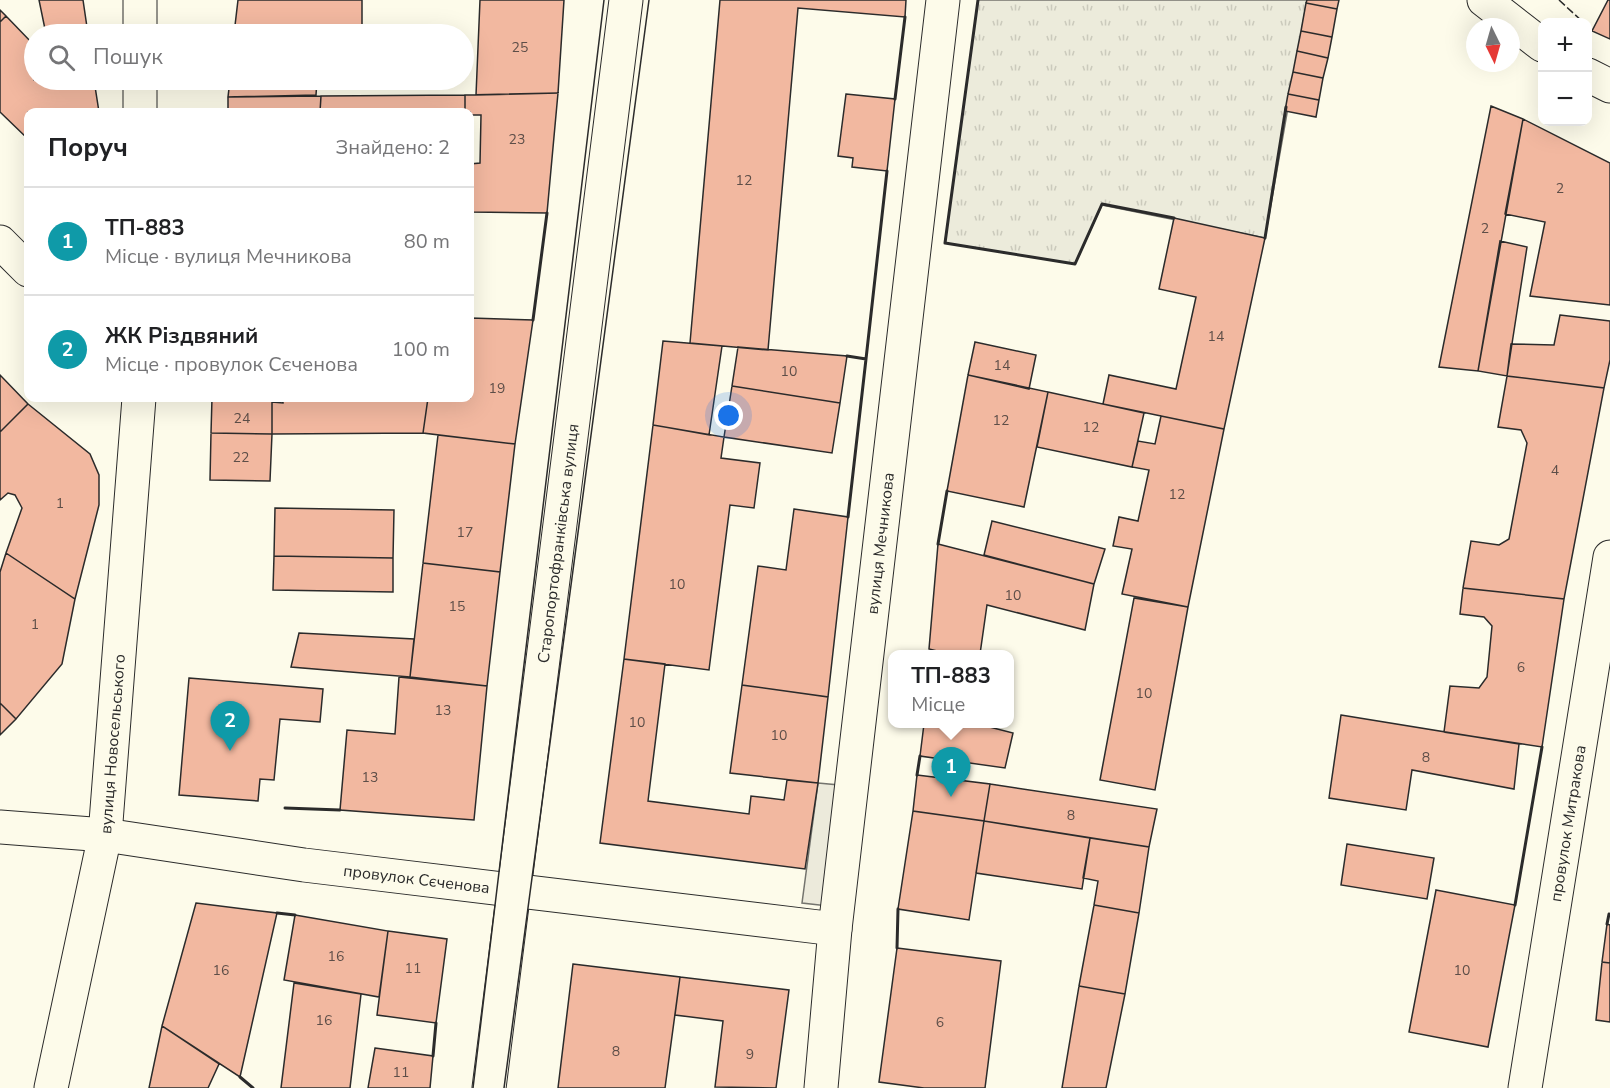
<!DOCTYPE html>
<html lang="uk">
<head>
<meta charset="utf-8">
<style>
	body { margin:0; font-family:"Nunito Sans",sans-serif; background:#f2f2f2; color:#202124 }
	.controls { position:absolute; right:18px; top:18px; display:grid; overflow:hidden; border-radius:12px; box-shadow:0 6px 24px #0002 }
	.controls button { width:54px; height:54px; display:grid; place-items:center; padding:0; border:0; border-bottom:2px solid #e0e0e0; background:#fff; color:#202124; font:30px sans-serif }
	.compass { position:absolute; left:1466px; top:18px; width:54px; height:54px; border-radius:50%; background:#fff; box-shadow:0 6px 24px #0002; rotate:175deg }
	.you { position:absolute; left:729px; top:416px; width:21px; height:21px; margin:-15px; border:4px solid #fff; border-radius:50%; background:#1a73e8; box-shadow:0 0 0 9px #1a73e833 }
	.badge { display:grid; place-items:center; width:39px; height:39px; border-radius:50%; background:#c62828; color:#fff; font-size:20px; font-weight:700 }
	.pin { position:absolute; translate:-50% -50px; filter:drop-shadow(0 2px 3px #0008) }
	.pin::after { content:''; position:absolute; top:32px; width:21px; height:18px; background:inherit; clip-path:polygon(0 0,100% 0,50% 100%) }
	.popup { position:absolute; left:888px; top:650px; width:126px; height:78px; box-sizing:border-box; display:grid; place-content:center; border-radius:12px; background:#fff; filter:drop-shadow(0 2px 4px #0005); font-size:20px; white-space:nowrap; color:#757577 }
	.popup b { font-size:22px; color:#202124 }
	.popup::after { content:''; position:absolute; left:50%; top:100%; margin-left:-12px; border:12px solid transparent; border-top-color:#fff }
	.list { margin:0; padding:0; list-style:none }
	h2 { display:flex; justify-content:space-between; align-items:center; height:78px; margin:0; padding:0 24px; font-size:26px }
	h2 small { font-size:20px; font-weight:400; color:#757577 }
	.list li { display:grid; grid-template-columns:39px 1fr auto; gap:18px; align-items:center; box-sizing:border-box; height:108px; padding:0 24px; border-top:2px solid #e0e0e0 }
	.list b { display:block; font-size:22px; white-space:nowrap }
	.list p { margin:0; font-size:20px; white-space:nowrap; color:#757577 }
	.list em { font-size:20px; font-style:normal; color:#757577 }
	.icon { flex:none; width:33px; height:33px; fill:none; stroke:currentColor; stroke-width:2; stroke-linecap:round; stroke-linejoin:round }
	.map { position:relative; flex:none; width:1610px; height:1088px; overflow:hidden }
	.search { position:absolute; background:#fff; box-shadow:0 6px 24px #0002; left:24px; top:24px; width:450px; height:66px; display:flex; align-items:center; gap:15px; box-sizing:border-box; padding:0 21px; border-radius:33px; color:#757577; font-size:22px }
	.panel { position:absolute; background:#fff; box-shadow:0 6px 24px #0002; left:24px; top:108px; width:450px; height:294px; border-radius:12px }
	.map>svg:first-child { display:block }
</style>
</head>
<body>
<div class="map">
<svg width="1610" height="1088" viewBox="0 0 1610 1088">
	<defs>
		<pattern id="grass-tufts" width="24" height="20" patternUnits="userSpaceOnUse" patternTransform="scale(1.5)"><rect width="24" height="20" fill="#ecebdb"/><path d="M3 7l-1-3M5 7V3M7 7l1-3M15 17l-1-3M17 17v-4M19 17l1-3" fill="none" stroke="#cbcabc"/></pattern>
	</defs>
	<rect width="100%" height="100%" fill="#fdfbea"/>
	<!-- grass -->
	<path fill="url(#grass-tufts)" stroke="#74746e" stroke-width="1.5" d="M 978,0 L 1307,0 L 1265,238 L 1102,205 L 1075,264 L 945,243 Z"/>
	<!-- parking -->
	<path fill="#eceadb" stroke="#74746e" stroke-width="1.5" d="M 818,783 L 839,785 L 828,906 L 802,903 Z"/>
	<!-- building -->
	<path fill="#f2b8a0" stroke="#2b2b2b" stroke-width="1.5" d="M 39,0 L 83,0 L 88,34 L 46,34 Z
		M 238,0 L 362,0 L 362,34 L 234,34 Z
		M 480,0 L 564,0 L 558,93 L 476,95 Z
		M 720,0 L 906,0 L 905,17 L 798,8 L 768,350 L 690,343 Z
		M 1307,0 L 1339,0 L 1337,9 L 1306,3 Z
		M 1608,0 L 1610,0 L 1610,39 L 1592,31 Z
		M 1306,3 L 1337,9 L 1332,37 L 1301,31 Z
		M 0,10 L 6,16 L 0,22 Z
		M 6,16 L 34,45 L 34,80 L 94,80 L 99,112 L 28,112 L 28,139 L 0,112 L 0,22 Z
		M 1301,31 L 1332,37 L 1328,58 L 1297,51 Z
		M 1297,51 L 1328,58 L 1323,78 L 1293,72 Z
		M 1293,72 L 1323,78 L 1319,100 L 1288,94 Z
		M 230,80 L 317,80 L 316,95 L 228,97 Z
		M 558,93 L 547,213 L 470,212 L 470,164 L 480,163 L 481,115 L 470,115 L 470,112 L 465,112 L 465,95 Z
		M 846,94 L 895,99 L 887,171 L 852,167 L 853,158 L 838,156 Z
		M 1288,94 L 1319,100 L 1316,117 L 1285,111 Z
		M 465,95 L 465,112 L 320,112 L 321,96 Z
		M 321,96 L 320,112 L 228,112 L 228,97 Z
		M 1491,106 L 1523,119 L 1478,371 L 1439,367 Z
		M 1523,119 L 1610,163 L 1610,305 L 1530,296 L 1545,222 L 1505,214 Z
		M 1174,218 L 1265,238 L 1224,429 L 1103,404 L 1109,375 L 1176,389 L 1196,297 L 1159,289 Z
		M 1500,241 L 1527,247 L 1507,376 L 1478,371 Z
		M 1560,315 L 1610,321 L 1610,360 L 1604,388 L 1507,376 L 1511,344 L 1554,345 Z
		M 470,318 L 533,320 L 515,444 L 423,433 L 428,398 L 470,398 Z
		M 663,341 L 722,346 L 709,435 L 653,425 Z
		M 975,342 L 1036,355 L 1029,389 L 968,375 Z
		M 738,347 L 847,356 L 840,403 L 732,386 Z
		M 0,375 L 28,404 L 0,432 Z
		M 968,375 L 1048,392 L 1024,507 L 947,491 Z
		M 1507,376 L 1604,388 L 1564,599 L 1463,588 L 1471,541 L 1499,545 L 1509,539 L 1527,443 L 1521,430 L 1498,427 Z
		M 732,386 L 840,403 L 832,453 L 724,437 Z
		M 1048,392 L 1144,413 L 1132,467 L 1037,447 Z
		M 212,398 L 283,398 L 283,403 L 272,402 L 272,434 L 211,433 Z
		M 283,398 L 428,398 L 423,433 L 272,434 L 272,402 L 283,403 Z
		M 28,404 L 90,454 L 99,475 L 99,505 L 75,599 L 6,553 L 22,508 L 15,495 L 8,493 L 0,500 L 0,432 Z
		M 1161,416 L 1224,429 L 1188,607 L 1122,594 L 1132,549 L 1113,546 L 1119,517 L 1138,521 L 1149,470 L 1132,467 L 1138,441 L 1155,444 Z
		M 653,425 L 724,437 L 721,458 L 760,463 L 754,508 L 730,505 L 709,670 L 624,659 Z
		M 211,433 L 272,434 L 270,481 L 210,480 Z
		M 438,435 L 515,444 L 500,572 L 423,563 Z
		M 275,508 L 394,510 L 393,558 L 274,556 Z
		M 794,509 L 848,517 L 828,697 L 742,685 L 758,566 L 786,570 Z
		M 992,521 L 1105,549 L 1094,584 L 984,555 Z
		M 938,544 L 1094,584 L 1085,630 L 987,605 L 980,654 L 949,654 L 929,649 Z
		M 6,553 L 75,599 L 62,664 L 16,719 L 0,703 L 0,572 Z
		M 274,556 L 393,558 L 393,592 L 273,590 Z
		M 423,563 L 500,572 L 487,686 L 410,677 Z
		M 1463,588 L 1564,599 L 1542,747 L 1444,732 L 1450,686 L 1479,688 L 1487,677 L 1492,626 L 1484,617 L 1460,614 Z
		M 1134,598 L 1188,607 L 1155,790 L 1100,780 Z
		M 299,633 L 414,639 L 410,677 L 291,667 Z
		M 624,659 L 665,664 L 648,801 L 749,814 L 751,796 L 784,800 L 787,780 L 818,783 L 805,869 L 600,843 Z
		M 399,677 L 487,686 L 474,820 L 340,810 L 347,730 L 395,734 Z
		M 189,678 L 323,689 L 320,722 L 280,719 L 274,780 L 260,779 L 258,801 L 179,795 Z
		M 742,685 L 828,697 L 818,783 L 730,773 Z
		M 0,703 L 16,719 L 0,735 Z
		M 1341,715 L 1519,744 L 1514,789 L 1412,770 L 1406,810 L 1329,798 Z
		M 924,724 L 978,724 L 1013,733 L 1005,768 L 920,756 Z
		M 917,775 L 990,784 L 984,821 L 913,811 Z
		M 990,784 L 1157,809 L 1149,847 L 984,821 Z
		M 913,811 L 984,821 L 969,920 L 898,909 Z
		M 984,821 L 1090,838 L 1082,889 L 976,873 Z
		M 1090,838 L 1149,847 L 1139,913 L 1094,905 L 1098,881 L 1083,878 Z
		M 1347,844 L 1434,858 L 1427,899 L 1341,885 Z
		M 1436,890 L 1515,905 L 1488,1047 L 1409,1032 Z
		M 196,903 L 277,913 L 240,1077 L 162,1026 Z
		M 1094,905 L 1139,913 L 1125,994 L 1079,986 Z
		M 295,915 L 388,931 L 379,997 L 284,980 Z
		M 1607,924 L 1610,925 L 1610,963 L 1602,962 Z
		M 388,931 L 447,939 L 436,1023 L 377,1015 Z
		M 897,948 L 1001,961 L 985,1088 L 924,1088 L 879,1082 Z
		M 1602,962 L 1610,963 L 1610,1022 L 1596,1020 Z
		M 573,964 L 680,977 L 665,1088 L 558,1088 Z
		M 680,977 L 789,990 L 776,1088 L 715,1087 L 723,1021 L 675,1015 Z
		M 294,983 L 361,994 L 350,1088 L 281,1088 Z
		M 1079,986 L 1125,994 L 1106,1088 L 1062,1088 Z
		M 162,1026 L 219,1064 L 208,1088 L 149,1088 Z
		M 375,1048 L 433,1056 L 430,1088 L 368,1088 Z"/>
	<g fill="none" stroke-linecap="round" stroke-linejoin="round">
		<defs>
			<g id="street">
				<path d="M 140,0 L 140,34"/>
				<path d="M 140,80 L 140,112"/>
				<path d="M 0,242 L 28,270"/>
				<path id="s1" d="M 0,827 L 105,835 L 304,865 L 835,929"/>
				<path id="s2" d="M 51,1088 L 105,835 L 139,398"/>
				<path id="s3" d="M 821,1088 L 835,929 L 943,0"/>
				<path id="s4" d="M 1525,1088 L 1610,557"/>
			</g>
			<g id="secondary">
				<path d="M 1484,0 L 1542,45"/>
				<path d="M 1588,75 L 1610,86"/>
				<path id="s5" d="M 489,1088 L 626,0"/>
			</g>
		</defs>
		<!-- street casing -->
		<use href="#street" stroke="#2b2b2b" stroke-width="35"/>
		<!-- secondary casing -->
		<use href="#secondary" stroke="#2b2b2b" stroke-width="35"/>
		<!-- street -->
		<use href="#street" stroke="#fdfbea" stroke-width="33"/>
		<!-- secondary -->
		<use href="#secondary" stroke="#fdfbea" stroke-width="33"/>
		<!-- tram -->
		<path stroke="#2b2b2b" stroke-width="1.5" d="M 473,1088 L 604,0
			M 504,1088 L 649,0"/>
		<!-- fence -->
		<path stroke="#2b2b2b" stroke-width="1.5" stroke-dasharray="8 3" stroke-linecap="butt" d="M 1559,0 L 1583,22"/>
		<!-- wall -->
		<path stroke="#2b2b2b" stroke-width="3" d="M 978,0 L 945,243 L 1075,264 L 1102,204 L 1174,218
			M 895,99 L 905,17
			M 1265,238 L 1286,107
			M 533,320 L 547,213
			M 847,356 L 866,359 L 848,517
			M 866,359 L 887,171
			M 938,544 L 947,491
			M 917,775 L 920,756
			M 285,808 L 340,810
			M 1515,905 L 1542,747
			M 277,913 L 295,915
			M 1607,924 L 1609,914
			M 897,948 L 898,909
			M 433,1056 L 436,1023
			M 240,1077 L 253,1088"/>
	</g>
	<g text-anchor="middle" stroke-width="4.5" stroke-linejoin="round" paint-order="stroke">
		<!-- number labels -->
		<g font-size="14" fill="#5d4e48">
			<text x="520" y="52">25</text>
			<text x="517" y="144">23</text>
			<text x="744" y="185">12</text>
			<text x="1560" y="193">2</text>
			<text x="1485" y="233">2</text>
			<text x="1216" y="341">14</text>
			<text x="1002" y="370">14</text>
			<text x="789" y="376">10</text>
			<text x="497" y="393">19</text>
			<text x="242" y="423">24</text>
			<text x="1001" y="425">12</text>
			<text x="1091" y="432">12</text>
			<text x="241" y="462">22</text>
			<text x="1555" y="475">4</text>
			<text x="1177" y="499">12</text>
			<text x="60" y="508">1</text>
			<text x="465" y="537">17</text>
			<text x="677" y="589">10</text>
			<text x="1013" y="600">10</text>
			<text x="457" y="611">15</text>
			<text x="35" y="629">1</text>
			<text x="1521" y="672">6</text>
			<text x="1144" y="698">10</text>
			<text x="443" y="715">13</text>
			<text x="637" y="727">10</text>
			<text x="779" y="740">10</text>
			<text x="1426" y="762">8</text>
			<text x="370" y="782">13</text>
			<text x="1071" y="820">8</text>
			<text x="336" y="961">16</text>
			<text x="413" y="973">11</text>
			<text x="221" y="975">16</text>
			<text x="1462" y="975">10</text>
			<text x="324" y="1025">16</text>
			<text x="940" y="1027">6</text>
			<text x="616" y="1056">8</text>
			<text x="750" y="1059">9</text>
			<text x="401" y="1077">11</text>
		</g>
		<!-- street labels -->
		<g font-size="16" fill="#2b2b2b" stroke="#fdfbea">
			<text dy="6" stroke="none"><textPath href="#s5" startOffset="549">Старопортофранківська вулиця</textPath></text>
			<text dy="6" stroke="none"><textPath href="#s3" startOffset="548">вулиця Мечникова</textPath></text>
			<text dy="6" stroke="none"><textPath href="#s2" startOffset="350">вулиця Новосельського</textPath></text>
			<text dy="6" stroke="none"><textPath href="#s4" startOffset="268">провулок Митракова</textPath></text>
			<text dy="6" stroke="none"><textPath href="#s1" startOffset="420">провулок Сєченова</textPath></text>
		</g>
	</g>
</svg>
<div class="controls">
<button>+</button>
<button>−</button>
</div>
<svg class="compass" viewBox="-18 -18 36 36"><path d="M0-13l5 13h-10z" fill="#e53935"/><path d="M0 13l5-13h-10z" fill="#757577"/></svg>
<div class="you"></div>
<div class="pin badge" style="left:951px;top:797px;background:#0f9aa8">1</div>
<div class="popup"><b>ТП-883</b>Місце</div>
<div class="pin badge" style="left:230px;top:751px;background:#0f9aa8">2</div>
<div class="search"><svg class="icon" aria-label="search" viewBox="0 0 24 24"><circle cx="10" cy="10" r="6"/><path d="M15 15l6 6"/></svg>Пошук</div>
<section class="panel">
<h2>Поруч<small>Знайдено: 2</small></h2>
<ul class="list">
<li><span class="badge" style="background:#0f9aa8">1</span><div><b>ТП-883</b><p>Місце · вулиця Мечникова</p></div><em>80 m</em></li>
<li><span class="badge" style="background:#0f9aa8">2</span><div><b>ЖК Різдвяний</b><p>Місце · провулок Сєченова</p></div><em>100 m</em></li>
</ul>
</section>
</div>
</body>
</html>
